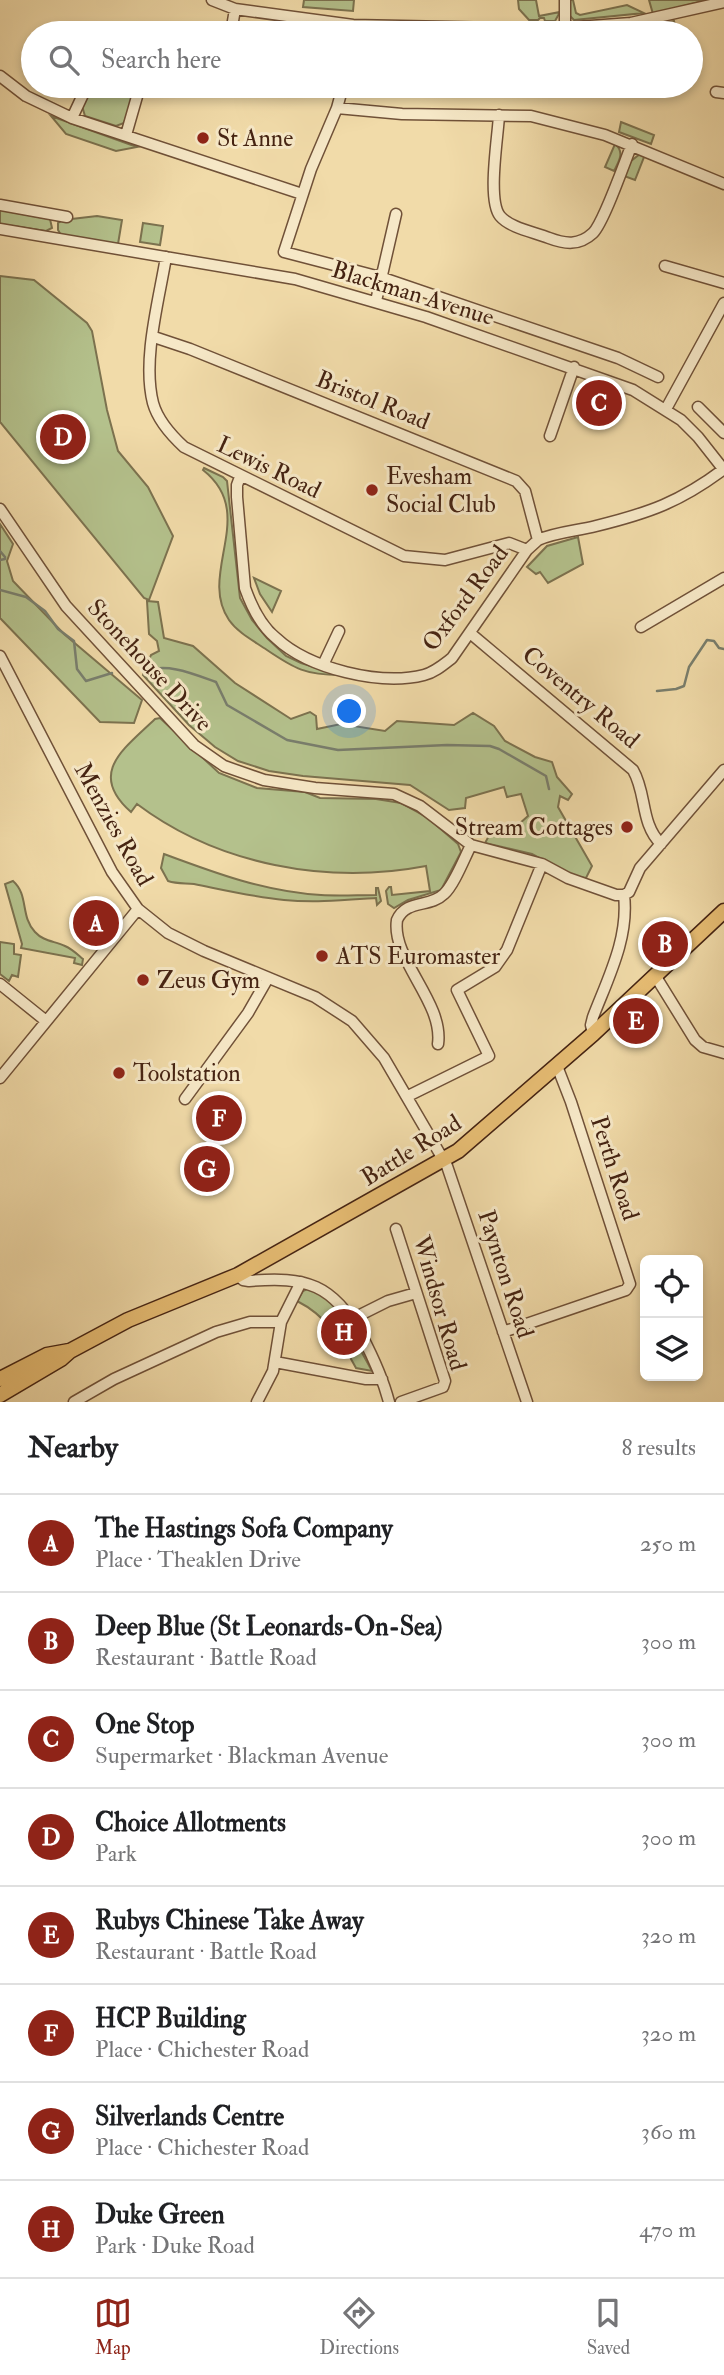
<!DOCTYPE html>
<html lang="en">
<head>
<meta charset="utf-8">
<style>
	body { margin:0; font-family:"IM FELL Double Pica",serif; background:#f6f6f6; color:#202124 }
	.controls { position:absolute; right:21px; bottom:21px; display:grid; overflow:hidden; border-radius:10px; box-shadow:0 4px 10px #0003 }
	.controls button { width:63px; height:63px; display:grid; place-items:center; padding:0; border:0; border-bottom:2px solid #e0e0e0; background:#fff; color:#202124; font:35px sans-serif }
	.you { position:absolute; left:350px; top:712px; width:24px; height:24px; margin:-18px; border:5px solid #fff; border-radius:50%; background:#1a73e8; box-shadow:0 0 0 10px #1a73e833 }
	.badge { display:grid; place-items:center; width:46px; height:46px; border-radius:50%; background:#8f2418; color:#fff; font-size:23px; font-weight:700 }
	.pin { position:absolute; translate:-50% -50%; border:4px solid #fff; box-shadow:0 2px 7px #0006 }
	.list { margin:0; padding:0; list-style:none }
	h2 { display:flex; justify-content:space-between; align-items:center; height:91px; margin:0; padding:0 28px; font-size:30px }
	h2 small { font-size:23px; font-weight:400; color:#757577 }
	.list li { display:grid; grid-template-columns:46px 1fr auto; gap:21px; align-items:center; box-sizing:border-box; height:98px; padding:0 28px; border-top:2px solid #e0e0e0 }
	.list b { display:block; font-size:26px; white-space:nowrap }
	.list p { margin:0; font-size:23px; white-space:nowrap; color:#757577 }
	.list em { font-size:23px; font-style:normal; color:#757577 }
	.icon { flex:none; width:38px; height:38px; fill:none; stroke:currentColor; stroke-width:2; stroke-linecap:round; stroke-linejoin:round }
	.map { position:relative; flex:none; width:724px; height:1402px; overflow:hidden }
	.search { position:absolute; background:#fff; box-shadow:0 4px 10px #0003; left:21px; right:21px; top:21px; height:77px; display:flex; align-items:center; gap:18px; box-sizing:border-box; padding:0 24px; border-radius:38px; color:#757577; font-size:26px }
	.sheet { height:875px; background:#fff }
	nav { display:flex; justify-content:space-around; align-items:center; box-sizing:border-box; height:98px; border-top:2px solid #e0e0e0; background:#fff; font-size:19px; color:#757577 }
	nav a { display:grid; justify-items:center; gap:4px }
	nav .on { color:#8f2418 }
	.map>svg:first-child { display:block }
</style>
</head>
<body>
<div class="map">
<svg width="724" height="1402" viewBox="0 0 724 1402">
	<rect width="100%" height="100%" fill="#f1dba9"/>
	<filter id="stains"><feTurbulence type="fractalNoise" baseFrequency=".00286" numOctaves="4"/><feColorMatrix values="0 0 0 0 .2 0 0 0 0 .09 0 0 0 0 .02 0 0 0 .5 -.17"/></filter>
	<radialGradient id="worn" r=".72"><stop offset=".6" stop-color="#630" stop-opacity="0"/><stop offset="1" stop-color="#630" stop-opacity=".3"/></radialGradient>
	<!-- green -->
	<path fill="#b4c18c" stroke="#7c724f" stroke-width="2" d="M 304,0 L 354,0 L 353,11 L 303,7 Z
		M 518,0 L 536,0 L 539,16 L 560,12 L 555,21 L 545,21 L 544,18 L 540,18 L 538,20 L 529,20 L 519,9 Z
		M 568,0 L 573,0 L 576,13 L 580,15 L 627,5 L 644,13 L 574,20 L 570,16 Z
		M 649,0 L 707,0 L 653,14 Z
		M 674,21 L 677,32 L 623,33 Z
		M 90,86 L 136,86 L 124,123 L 116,126 L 85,116 L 82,106 Z
		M 51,116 L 137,147 L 116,151 L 66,134 Z
		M 621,122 L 654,135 L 651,144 L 619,132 Z
		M 615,144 C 625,152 619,161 614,171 L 605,167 Z
		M 640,154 L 644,157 L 635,180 L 624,176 L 631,161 Z
		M 0,210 L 50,219 L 52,228 L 46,231 L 0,224 Z
		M 97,216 L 122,220 L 118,244 L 61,235 L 58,230 L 58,223 L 63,220 Z
		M 143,223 L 163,226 L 160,245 L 140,242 Z
		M 0,276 L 34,280 L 87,323 L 92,331 L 107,410 L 118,451 L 148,487 L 173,536 L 149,600 L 144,598 L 0,422 Z
		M 204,468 L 223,477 L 227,481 L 240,598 L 252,620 L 267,638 L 286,656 L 301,663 L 340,675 C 306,675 295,669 267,650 C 254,641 238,633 229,620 C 197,573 259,514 203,470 Z
		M 0,524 L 13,544 L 7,561 L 13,581 L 64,634 L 142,700 L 134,723 L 100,722 L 0,618 Z
		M 578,537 L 583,564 L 548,583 L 540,572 L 536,574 L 527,567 L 547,546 Z
		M 254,578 L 281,591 L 272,612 L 260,594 Z
		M 147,601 L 158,602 L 164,638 L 193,646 L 235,683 L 291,719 L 310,712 L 316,716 L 317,729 L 341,724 L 385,731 L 397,721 L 454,725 L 473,713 L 494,726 L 505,741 L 535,757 L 552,762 L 557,777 L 572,794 L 568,800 L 560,796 L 558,807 L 592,866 L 586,878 L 572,876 L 532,854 L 485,843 L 491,832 L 519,824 L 528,816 L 521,794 L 507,797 L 504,787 L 466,798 L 465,808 L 449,810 L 410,785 L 303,776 L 269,771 L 238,761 L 215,747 L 189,725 L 143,675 L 151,655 L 159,651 L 157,641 L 149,634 Z
		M 160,718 L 219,773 L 257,788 L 305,792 L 320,798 L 376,799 L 401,803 L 428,818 L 458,844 L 461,852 L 441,890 L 408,900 L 394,908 L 388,904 L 386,891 L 389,887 L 391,887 L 392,895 L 430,891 L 426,866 C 327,885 218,865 137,804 L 131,812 C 87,773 124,749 155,719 Z
		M 164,854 C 215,873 266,892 321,895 C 339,896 357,895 376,895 L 376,888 L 378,888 L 381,901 L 377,905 L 376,898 C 346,900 315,903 284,900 C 254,897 224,890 194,884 C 185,883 177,884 168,881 L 161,868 Z
		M 13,881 C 29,895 20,916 35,932 C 43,941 54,941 65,946 C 72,949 77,954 83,959 L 82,965 L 74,963 L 75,958 L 21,948 L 22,944 L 5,884 Z
		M 0,942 L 14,944 L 14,954 L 21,955 L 18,977 L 12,975 L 9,981 L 0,974 Z
		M 307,1289 L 324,1295 L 336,1305 L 372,1371 L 356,1368 C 341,1340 327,1316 297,1301 L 303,1291 Z"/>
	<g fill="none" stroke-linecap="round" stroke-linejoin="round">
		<!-- stream -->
		<path stroke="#797e6d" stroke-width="2.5" d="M 0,551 L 5,557 L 5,559 L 0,560
			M 0,590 L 26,597 L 45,611 L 58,629 L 74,641 L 77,669 L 86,681 L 112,673
			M 143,671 C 169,663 191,673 216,682 L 227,705 L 287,740 L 338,750 L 447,745 L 490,746 L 499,749 L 546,776 L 549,789
			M 657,691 L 676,689 L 684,686 L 689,667 L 707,640 L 714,641 L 719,648 L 724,649"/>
		<defs>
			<path id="minor" d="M 212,0 L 235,9 L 353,25 L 550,29 L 631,23 L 724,2
				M 565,0 L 565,28
				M 231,33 L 235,9
				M 0,76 L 26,96 L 72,118 L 302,194
				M 343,86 L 337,108 L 311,169 L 284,252 L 380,277 L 618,358 L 658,377
				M 716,92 L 724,93
				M 337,108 L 402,114 L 531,116 L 605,135 L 724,184
				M 499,115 C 498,137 487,200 500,216 C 510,228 534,232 549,238 C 565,244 579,246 593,233 C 604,222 625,161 632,144
				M 72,118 L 87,86
				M 126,135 L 140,86
				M 0,205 L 67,217
				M 0,229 L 295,279 L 426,317 L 633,390 L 681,420 L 698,437 L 724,470
				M 166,257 C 159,300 142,360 153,403 C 158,421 171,435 184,447 L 404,556 L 445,560 L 509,543 L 527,550
				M 665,266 L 724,283
				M 376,301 L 396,214
				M 154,337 L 190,349 L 516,481 L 525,491 L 538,540
				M 698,407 L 724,433
				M 666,409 L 724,303
				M 550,436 L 574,367
				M 240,477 L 237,485 L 237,497 L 245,588 C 251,605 261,626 276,638 C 309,669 381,686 424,675 C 435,672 443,665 452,658 L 527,550 L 538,540 C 556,532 577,531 596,526 C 649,513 680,502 724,469
				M 0,509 L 66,606 L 194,745 L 224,766 L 264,780 L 315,788 L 394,794 L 420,806 L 471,845 L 542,864 L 568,878 L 616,895 L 624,895
				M 641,627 L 724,578
				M 470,633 L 633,770 C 647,794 640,823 661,844
				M 0,656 L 112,872 L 138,909 L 168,933 L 204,951 L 315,997 L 352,1021 L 384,1058 L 447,1166 L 527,1402
				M 323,665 L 339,631
				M 656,977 L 695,1040 L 703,1047 L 724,1053
				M 0,984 L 46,1021
				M 593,1034 L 591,1025 L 593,1017 C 608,978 629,938 624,895 L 629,892 L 640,868 L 724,770
				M 438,1044 C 444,1002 391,959 397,920 C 406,899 430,908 444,894 C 454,885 464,859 471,845
				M 0,1078 L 138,909
				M 408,1096 L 489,1056 L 457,990 L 495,967 L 507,950 L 542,864
				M 185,1099 L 248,1013 L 268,978
				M 396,1229 L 445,1381 L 443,1387 L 401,1402
				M 238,1275 L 243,1280 L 249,1281 C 306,1276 333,1284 362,1336 C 373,1357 383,1379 389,1402
				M 352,1319 L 388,1301 L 416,1293
				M 503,1332 L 626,1290 L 630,1284 L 571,1102 L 557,1066
				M 275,1362 L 366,1379 L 382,1379
				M 74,1402 L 114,1379 L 216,1332 L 250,1322 L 281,1322
				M 257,1402 L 273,1371 L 281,1322 L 301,1282"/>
			<path id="major" d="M 0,1379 L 47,1355 L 69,1351
				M 0,1395 L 61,1359 L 70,1351 L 128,1320 L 238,1275 L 458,1151 L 593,1034 L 724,911"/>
		</defs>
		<!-- minor casing -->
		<use href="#minor" stroke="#705138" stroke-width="13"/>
		<!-- major casing -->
		<use href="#major" stroke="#452312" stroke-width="17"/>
		<!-- minor -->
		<use href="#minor" stroke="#f6e8c7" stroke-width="10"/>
		<!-- major -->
		<use href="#major" stroke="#e8be74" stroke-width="14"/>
	</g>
	<!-- markers -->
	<g fill="#8f2418" stroke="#f6e8c7" stroke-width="2.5">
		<circle cx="203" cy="138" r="7"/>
		<circle cx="372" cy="490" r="7"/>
		<circle cx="627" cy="827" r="7"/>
		<circle cx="322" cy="956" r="7"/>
		<circle cx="143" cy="980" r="7"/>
		<circle cx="119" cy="1073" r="7"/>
	</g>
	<g text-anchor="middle" stroke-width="6" stroke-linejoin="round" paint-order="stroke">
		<!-- poi labels -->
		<g font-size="24" fill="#452312" stroke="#f6e8c7" text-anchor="start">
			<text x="217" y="146">St Anne</text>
			<text x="386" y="484">Evesham<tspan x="386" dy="28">Social Club</tspan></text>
			<text x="613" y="835" text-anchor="end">Stream Cottages</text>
			<text x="336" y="964">ATS Euromaster</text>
			<text x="157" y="988">Zeus Gym</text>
			<text x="133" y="1081">Toolstation</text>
		</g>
		<!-- street labels -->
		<g font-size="24" fill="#452312" stroke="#f6e8c7">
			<text transform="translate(413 293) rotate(17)" y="8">Blackman Avenue</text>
			<text transform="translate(373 400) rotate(22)" y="8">Bristol Road</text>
			<text transform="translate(269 467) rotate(26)" y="8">Lewis Road</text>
			<text transform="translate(465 598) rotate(-53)" y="8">Oxford Road</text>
			<text transform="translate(150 665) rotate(47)" y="8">Stonehouse Drive</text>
			<text transform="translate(581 697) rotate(40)" y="8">Coventry Road</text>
			<text transform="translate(114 824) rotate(61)" y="8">Menzies Road</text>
			<text transform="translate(411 1150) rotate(-32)" y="8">Battle Road</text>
			<text transform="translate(615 1168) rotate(72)" y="8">Perth Road</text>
			<text transform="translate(506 1274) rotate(72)" y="8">Paynton Road</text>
			<text transform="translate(440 1303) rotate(74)" y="8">Windsor Road</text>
		</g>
	</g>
	<rect width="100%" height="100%" filter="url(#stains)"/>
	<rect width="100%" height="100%" fill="url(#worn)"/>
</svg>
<div class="controls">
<button><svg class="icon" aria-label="locate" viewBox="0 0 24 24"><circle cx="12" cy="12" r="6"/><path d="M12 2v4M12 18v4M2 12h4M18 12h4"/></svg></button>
<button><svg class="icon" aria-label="layers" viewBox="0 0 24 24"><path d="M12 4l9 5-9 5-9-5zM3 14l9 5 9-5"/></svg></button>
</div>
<div class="you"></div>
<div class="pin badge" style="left:96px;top:923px">A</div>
<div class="pin badge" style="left:665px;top:944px">B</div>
<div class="pin badge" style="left:599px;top:403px">C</div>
<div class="pin badge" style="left:63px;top:437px">D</div>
<div class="pin badge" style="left:636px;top:1021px">E</div>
<div class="pin badge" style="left:219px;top:1118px">F</div>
<div class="pin badge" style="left:207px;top:1169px">G</div>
<div class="pin badge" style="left:344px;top:1332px">H</div>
<div class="search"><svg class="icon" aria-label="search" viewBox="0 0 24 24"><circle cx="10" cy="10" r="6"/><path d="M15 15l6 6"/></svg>Search here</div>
</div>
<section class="sheet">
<h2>Nearby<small>8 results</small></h2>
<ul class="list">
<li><span class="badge">A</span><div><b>The Hastings Sofa Company</b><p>Place · Theaklen Drive</p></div><em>250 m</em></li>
<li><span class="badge">B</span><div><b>Deep Blue (St Leonards-On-Sea)</b><p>Restaurant · Battle Road</p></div><em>300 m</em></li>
<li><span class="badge">C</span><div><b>One Stop</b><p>Supermarket · Blackman Avenue</p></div><em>300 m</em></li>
<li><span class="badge">D</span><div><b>Choice Allotments</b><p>Park</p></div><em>300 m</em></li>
<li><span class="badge">E</span><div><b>Rubys Chinese Take Away</b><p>Restaurant · Battle Road</p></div><em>320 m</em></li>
<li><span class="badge">F</span><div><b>HCP Building</b><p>Place · Chichester Road</p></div><em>320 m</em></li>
<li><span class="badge">G</span><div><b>Silverlands Centre</b><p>Place · Chichester Road</p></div><em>360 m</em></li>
<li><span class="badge">H</span><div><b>Duke Green</b><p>Park · Duke Road</p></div><em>470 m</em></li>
</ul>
</section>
<nav>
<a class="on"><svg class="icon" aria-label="map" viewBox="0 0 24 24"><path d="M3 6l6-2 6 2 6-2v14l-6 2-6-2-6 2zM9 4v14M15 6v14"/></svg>Map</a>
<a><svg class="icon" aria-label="directions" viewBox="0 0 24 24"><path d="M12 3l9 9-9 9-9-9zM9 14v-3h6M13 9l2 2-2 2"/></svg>Directions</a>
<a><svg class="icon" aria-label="saved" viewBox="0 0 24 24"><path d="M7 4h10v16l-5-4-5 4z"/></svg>Saved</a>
</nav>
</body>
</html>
